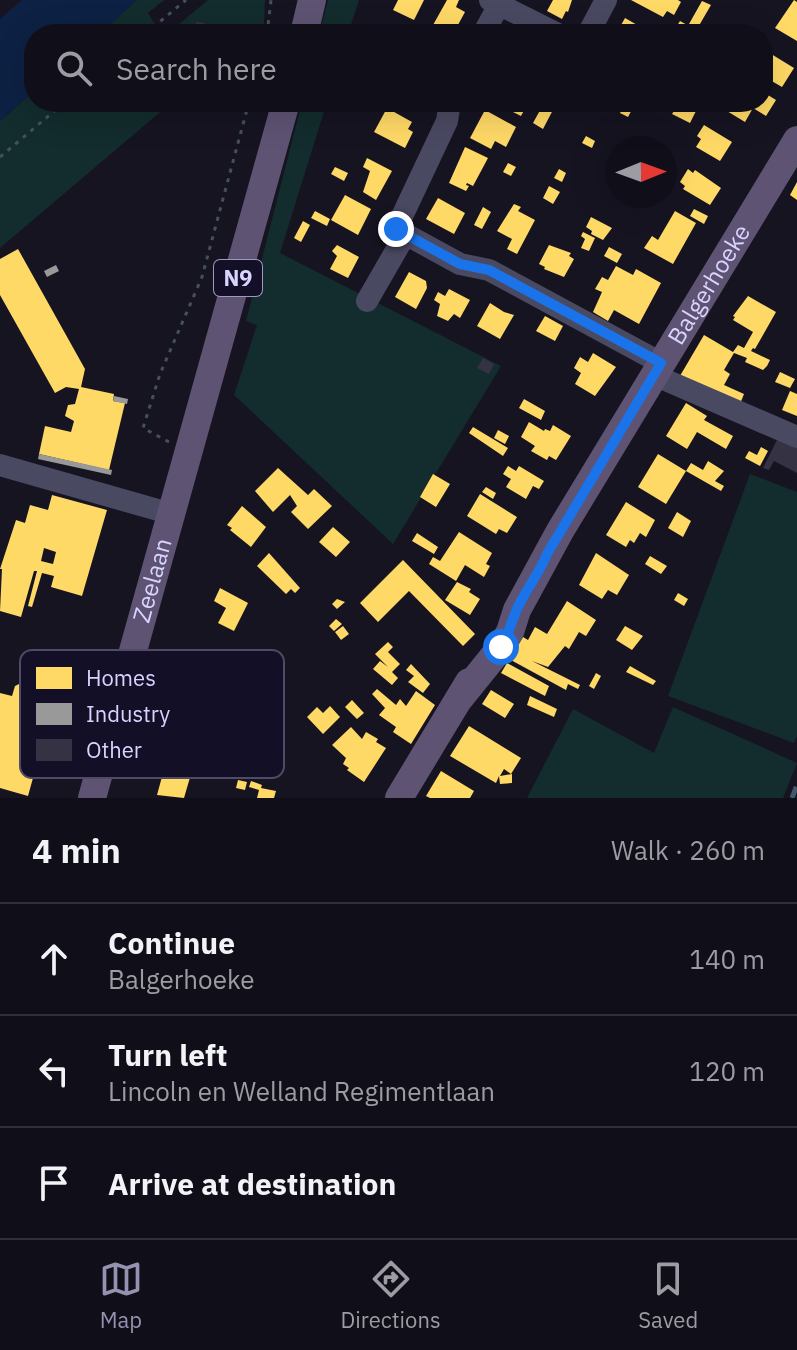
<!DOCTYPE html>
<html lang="en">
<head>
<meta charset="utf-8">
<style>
	body { margin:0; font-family:"IBM Plex Sans",sans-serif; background:#191822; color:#f1f3f6 }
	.compass { position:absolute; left:605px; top:136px; width:72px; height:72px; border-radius:50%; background:#100f19; box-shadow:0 8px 32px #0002; rotate:89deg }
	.stop { position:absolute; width:24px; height:24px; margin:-18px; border:6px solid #1a73e8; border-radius:50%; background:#fff }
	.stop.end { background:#1a73e8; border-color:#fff; box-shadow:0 2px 8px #0008 }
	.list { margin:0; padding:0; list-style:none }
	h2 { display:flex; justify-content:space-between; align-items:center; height:104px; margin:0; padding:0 32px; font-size:34px }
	h2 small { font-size:26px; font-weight:400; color:#9c9ca2 }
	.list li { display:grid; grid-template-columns:52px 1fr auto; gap:24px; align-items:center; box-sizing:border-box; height:112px; padding:0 32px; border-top:2px solid #302f38 }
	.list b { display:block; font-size:30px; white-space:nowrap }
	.list p { margin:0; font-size:26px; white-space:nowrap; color:#9c9ca2 }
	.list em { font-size:26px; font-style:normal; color:#9c9ca2 }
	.icon { flex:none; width:44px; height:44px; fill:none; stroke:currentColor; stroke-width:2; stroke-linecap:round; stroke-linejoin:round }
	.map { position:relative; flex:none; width:797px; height:798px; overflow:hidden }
	.search { position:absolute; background:#100f19; box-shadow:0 8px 32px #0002; left:24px; right:24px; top:24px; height:88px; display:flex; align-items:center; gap:20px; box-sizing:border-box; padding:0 28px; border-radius:32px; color:#9c9ca2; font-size:30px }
	.sheet { height:440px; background:#100f19 }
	nav { display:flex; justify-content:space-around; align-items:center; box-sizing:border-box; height:112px; border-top:2px solid #302f38; background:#100f19; font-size:22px; color:#9c9ca2 }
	nav a { display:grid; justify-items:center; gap:4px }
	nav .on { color:#9591b1 }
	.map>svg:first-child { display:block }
</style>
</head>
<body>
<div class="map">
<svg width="797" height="798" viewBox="0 0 797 798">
	<rect width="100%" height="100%" fill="#161421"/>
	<!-- green -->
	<path fill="#132c2d" d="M 137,0 L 164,0 L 148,13 L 161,34 L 99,34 Z
		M 208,0 L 265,0 L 264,24 L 252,34 L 167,34 Z
		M 328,0 L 359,0 L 348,34 L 319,34 Z
		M 34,91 L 34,102 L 172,102 L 0,248 L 0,121 Z
		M 302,102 L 327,102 L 280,253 L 501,366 L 393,544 L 234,395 L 257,325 L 246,321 Z
		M 750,474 L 797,492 L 797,736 L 794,743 L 668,696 Z
		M 673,707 L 797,763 L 783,798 L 527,798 L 573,709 L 654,753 Z"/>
	<!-- water -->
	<path fill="#0d2144" d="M 22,0 L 137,0 L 99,34 L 34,34 L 34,91 L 0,121 L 0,19 Z"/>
	<!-- homes -->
	<path fill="#ffd966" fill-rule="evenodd" d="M 398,0 L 424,0 L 414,20 L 393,10 Z
		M 447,0 L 459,0 L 456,7 L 465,12 L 453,34 L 428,34 Z
		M 553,0 L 572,0 L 568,12 L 566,11 L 562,19 L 547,11 Z
		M 631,0 L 678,0 L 681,2 L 674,15 L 667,11 L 663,17 Z
		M 794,0 L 797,2 L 797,41 L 775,28 Z
		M 702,1 L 711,5 L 697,29 L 689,24 Z
		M 625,18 L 653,34 L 616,34 Z
		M 680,21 L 696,30 L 693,34 L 673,32 Z
		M 707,26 L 717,31 L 716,34 L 703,34 Z
		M 763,49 L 794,68 L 782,87 L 763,76 Z
		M 763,92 L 776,100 L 766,116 L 753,108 L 745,122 L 712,102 L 763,102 Z
		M 516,102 L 528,103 L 521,116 L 511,111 Z
		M 610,102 L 619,102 L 614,112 L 607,108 Z
		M 626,102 L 636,102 L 628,117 L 620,113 Z
		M 664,102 L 688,102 L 698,107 L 690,123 L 672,114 L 674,111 L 663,105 Z
		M 544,103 L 554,108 L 543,129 L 533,123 Z
		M 387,108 L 412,122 L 408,129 L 413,132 L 405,148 L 374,132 Z
		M 485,110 L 516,127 L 506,147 L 495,141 L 491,149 L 470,138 Z
		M 704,125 L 732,142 L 720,161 L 696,147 L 701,139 L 697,136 Z
		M 586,136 L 595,141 L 592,148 L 582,143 Z
		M 465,147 L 488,158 L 473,186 L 467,183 L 466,185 L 469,186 L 466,191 L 449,183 Z
		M 367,158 L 392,171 L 376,200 L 363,192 L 370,171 L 363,167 Z
		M 508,163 L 516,167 L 511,176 L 503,172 Z
		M 335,167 L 348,173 L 344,181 L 331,174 Z
		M 559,169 L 566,173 L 562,182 L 554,178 Z
		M 688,169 L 693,173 L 695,170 L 721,188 L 710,205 L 683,189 L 685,186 L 680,182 Z
		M 797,182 L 797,200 L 790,195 Z
		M 549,186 L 560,192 L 553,204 L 543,198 Z
		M 345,195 L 371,209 L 358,235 L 331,220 Z
		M 438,198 L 465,213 L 454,234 L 426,219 Z
		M 514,204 L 521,207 L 518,211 L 535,220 L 517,254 L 507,249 L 512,239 L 497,231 Z
		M 483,207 L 491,212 L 482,229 L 474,225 Z
		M 694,209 L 708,216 L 704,224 L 690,216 Z
		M 315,211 L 330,219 L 327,226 L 311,218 Z
		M 675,211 L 696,223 L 673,264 L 644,248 L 652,236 L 658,240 Z
		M 591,217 L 612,228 L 603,240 L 591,234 L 592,231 L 586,227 Z
		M 303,221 L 310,225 L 301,242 L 294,238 Z
		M 583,232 L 595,238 L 589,251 L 581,248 L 585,239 L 581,236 Z
		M 337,245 L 359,257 L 348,278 L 330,269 L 337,256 L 332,251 Z
		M 549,245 L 571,253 L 569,256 L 574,259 L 564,277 L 544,269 L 545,267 L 539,264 Z
		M 609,247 L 622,254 L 617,263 L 604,256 Z
		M 18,249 L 85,369 L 81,387 L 114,394 L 113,401 L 125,403 L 109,470 L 39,454 L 45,426 L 71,432 L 74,421 L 65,416 L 68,405 L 75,404 L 79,389 L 66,387 L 55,393 L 0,295 L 0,259 Z
		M 616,266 L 633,275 L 636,269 L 661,283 L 639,324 L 614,310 L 608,321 L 593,312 L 602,292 L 595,289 L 602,277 L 608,280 Z
		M 409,272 L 426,281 L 427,288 L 416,309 L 395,297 Z
		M 449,289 L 470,300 L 460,318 L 454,314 L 448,321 L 437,316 L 440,304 L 434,300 L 438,292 L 445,296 Z
		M 748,296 L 776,312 L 755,349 L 753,348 L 751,351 L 770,360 L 767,366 L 763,370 L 745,362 L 747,358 L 734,353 L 724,370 L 730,374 L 724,385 L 744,394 L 738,409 L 677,381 L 704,335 L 733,352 L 738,345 L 744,348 L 753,332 L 733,320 L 735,317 L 733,316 Z
		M 490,303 L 504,312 L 514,315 L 500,339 L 477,326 Z
		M 545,316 L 563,326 L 555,341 L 536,331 Z
		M 593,353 L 616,367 L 595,396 L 575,384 L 581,373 L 574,368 L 580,357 L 588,362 Z
		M 780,372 L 795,379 L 790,388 L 775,382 Z
		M 790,391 L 797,394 L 797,416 L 782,410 Z
		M 524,399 L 545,411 L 541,420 L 519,408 Z
		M 686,403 L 707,416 L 704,420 L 733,436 L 726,449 L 697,432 L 687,449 L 666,436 Z
		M 529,422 L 544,431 L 545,429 L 550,431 L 553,425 L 571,436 L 556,460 L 549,456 L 547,460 L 531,451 L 535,446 L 521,437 Z
		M 473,427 L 508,448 L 503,456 L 469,433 Z
		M 498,430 L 509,436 L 505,444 L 494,438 Z
		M 761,447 L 768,451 L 760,466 L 745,458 L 749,451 L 757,455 Z
		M 658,454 L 686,471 L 666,504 L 638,487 Z
		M 708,461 L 724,471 L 715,481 L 724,486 L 721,491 L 686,471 L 691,463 L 703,470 Z
		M 508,466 L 516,471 L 519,466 L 544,481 L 539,489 L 533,486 L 526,499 L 506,487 L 511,479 L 503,474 Z
		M 278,468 L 308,495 L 314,489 L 332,506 L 308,529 L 291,512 L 297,506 L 290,495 L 273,512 L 255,491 Z
		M 433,474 L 450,484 L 436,507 L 420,497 Z
		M 486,487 L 496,493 L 493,499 L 482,492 Z
		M 480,494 L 517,517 L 507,533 L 499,529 L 496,534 L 467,516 Z
		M 52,495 L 107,510 L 82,596 L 51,587 L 54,576 L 42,573 L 32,607 L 28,606 L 37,571 L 34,571 L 21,617 L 0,611 L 2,569 L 0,569 L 16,520 L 25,523 L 30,505 L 48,510 ZM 44,548 L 56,552 L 53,564 L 41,561 Z
		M 626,502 L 655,520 L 646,537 L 640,533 L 634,543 L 630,540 L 626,547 L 606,535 Z
		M 242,506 L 266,527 L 251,547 L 230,530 L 232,528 L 227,525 Z
		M 677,512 L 691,521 L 683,537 L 668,528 Z
		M 333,527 L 350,542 L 336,557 L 319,542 Z
		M 459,532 L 492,553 L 486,564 L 490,566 L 484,577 L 465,565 L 456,581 L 429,564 L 433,557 L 440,561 Z
		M 417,533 L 438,547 L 434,554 L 412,541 Z
		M 269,553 L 300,588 L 295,593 L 291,589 L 286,594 L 257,566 Z
		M 596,553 L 629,575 L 617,595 L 608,590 L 602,599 L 579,585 Z
		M 650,556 L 667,566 L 661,574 L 645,564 Z
		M 403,560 L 475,634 L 463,646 L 409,591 L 378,622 L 360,603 Z
		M 457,582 L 471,589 L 469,592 L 480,599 L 470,615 L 445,600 Z
		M 220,588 L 248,603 L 234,631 L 218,623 L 226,608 L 214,601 Z
		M 678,593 L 688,599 L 684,606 L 674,600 Z
		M 337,599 L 345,602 L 337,609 L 332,604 Z
		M 567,601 L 596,620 L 586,636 L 579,632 L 569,649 L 565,646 L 548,667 L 532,661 L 580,685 L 578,689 L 568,684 L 566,690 L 509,659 L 523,637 L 528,640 L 535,627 L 547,634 Z
		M 336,619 L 342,624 L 334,631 L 329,626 Z
		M 343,626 L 349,634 L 341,640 L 335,632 Z
		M 625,626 L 643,636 L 632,650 L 616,640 Z
		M 388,642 L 393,647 L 388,652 L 400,664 L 392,672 L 398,678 L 392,685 L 373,669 L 380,661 L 388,667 L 375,654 Z
		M 507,663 L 549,686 L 545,696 L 501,673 Z
		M 411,664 L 430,684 L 423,693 L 408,682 L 414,676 L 406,670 Z
		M 630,666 L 656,681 L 653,685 L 626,672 Z
		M 596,673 L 601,676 L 594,689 L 589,686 Z
		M 25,681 L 48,687 L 55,699 L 28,796 L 0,788 L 0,693 L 12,696 L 15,686 Z
		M 377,689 L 396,705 L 400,699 L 406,706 L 416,691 L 435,705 L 411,744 L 393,732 L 396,727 L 379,715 L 385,708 L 372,694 Z
		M 491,690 L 514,704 L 505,718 L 482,704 Z
		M 530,696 L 557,709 L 554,717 L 527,705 Z
		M 352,700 L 364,713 L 357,719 L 345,707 Z
		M 330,706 L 340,717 L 323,734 L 307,717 L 317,707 L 323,713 Z
		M 469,726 L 521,758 L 511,774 L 504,769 L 500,776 L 512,774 L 512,783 L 500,784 L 499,776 L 496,783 L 450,756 Z
		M 351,727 L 362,739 L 366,732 L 378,739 L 376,742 L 386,748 L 364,782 L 347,770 L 349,768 L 343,764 L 346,758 L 332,745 Z
		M 169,768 L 191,774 L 184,798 L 157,795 L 163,773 L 167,775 Z
		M 441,771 L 474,791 L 470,798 L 430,798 L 426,796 Z
		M 238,780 L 247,782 L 245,790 L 236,788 Z
		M 251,781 L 262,785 L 261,788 L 276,791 L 274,798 L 257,798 L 259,790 L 249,787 Z"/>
	<!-- industry -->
	<path fill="#999" d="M 56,265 L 59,271 L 47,277 L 44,271 Z
		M 114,396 L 128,399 L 127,404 L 113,401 Z
		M 39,454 L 112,470 L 111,475 L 38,459 Z"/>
	<!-- building -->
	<path fill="#343243" d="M 196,22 L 205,23 L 204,32 L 194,31 Z
		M 483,358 L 494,364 L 489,374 L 477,368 Z
		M 780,434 L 797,442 L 797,473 L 774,461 L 769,470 L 763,468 Z"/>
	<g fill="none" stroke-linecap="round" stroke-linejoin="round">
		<!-- path -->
		<path stroke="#44505f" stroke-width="3" stroke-dasharray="4 6" stroke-linecap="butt" d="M 145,34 L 186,0
			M 267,34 L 271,0
			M 0,157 L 65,102
			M 169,442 L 143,428 L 160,374 L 202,277 L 249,102"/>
		<!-- minor -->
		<path stroke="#4a4962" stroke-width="22" d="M 490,0 L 558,34
			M 483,34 L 499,5
			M 588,34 L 606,0
			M 450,102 L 447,121 L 396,229 L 460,264 L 489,270 L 661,363
			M 367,301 L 405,235
			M 654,375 L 797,437
			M 0,465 L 172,514"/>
		<!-- major -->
		<g stroke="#5e5373" stroke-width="28">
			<path d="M 304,34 L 312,0"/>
			<path id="s1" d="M 460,698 L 501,647 L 510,632 L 517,610 L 560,531 L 797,140"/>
			<path id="s2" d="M 92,798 L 286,102"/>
			<path d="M 399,798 L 469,682"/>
		</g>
		<!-- rail -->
		<path stroke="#43596b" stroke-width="5" stroke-dasharray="12 10" stroke-linecap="butt" d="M 792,798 L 797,785"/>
	</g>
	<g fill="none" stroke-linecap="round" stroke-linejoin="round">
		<!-- route -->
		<path stroke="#1a73e8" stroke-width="10" d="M 396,229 L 460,264 L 489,270 L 661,363 L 547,554 C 539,574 525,591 516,611 C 511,624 508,635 501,647"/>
	</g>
	<g text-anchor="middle" stroke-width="8" stroke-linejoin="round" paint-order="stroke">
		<!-- shield labels -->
		<rect fill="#130f26" stroke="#9e99be" stroke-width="2" x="214" y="260" width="48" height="36" rx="6"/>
		<g font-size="22" font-weight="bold" fill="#d9d4ff">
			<text x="238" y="286">N9</text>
		</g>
		<!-- street labels -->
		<g font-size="24" fill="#d9d4ff" stroke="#130f26">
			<text dy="8" stroke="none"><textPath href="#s1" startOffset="484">Balgerhoeke</textPath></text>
			<text dy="8" stroke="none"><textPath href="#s2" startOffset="226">Zeelaan</textPath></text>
		</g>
	</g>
	<!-- legend -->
	<rect x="20" y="650" width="264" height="128" rx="12" fill="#130f26" stroke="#4e4a67" stroke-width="2"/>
	<rect x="36" y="667" width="36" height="22" fill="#ffd966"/>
	<rect x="36" y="703" width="36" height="22" fill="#999"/>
	<rect x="36" y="739" width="36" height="22" fill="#343243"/>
	<g font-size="22" fill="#d9d4ff">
		<text x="86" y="686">Homes</text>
		<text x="86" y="722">Industry</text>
		<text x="86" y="758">Other</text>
	</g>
</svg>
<svg class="compass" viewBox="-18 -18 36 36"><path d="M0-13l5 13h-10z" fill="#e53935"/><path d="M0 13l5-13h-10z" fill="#9c9ca2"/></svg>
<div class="stop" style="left:501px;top:647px"></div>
<div class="stop end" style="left:396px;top:229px"></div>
<div class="search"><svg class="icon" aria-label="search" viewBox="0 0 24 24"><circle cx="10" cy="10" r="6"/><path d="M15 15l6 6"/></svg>Search here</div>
</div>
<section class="sheet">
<h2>4 min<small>Walk · 260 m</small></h2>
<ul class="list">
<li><svg class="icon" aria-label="ahead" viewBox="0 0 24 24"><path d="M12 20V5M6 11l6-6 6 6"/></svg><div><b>Continue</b><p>Balgerhoeke</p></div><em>140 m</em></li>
<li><svg class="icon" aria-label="left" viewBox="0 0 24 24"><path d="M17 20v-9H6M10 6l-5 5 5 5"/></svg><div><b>Turn left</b><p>Lincoln en Welland Regimentlaan</p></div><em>120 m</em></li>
<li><svg class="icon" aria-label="arrive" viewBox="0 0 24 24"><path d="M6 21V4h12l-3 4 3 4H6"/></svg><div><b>Arrive at destination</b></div></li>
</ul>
</section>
<nav>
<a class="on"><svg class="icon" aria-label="map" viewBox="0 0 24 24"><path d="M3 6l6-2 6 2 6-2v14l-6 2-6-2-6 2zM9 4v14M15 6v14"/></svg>Map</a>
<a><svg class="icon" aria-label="directions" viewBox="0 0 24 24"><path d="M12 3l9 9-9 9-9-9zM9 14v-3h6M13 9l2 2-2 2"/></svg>Directions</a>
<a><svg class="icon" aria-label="saved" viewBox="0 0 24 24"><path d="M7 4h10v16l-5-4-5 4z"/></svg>Saved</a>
</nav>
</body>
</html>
